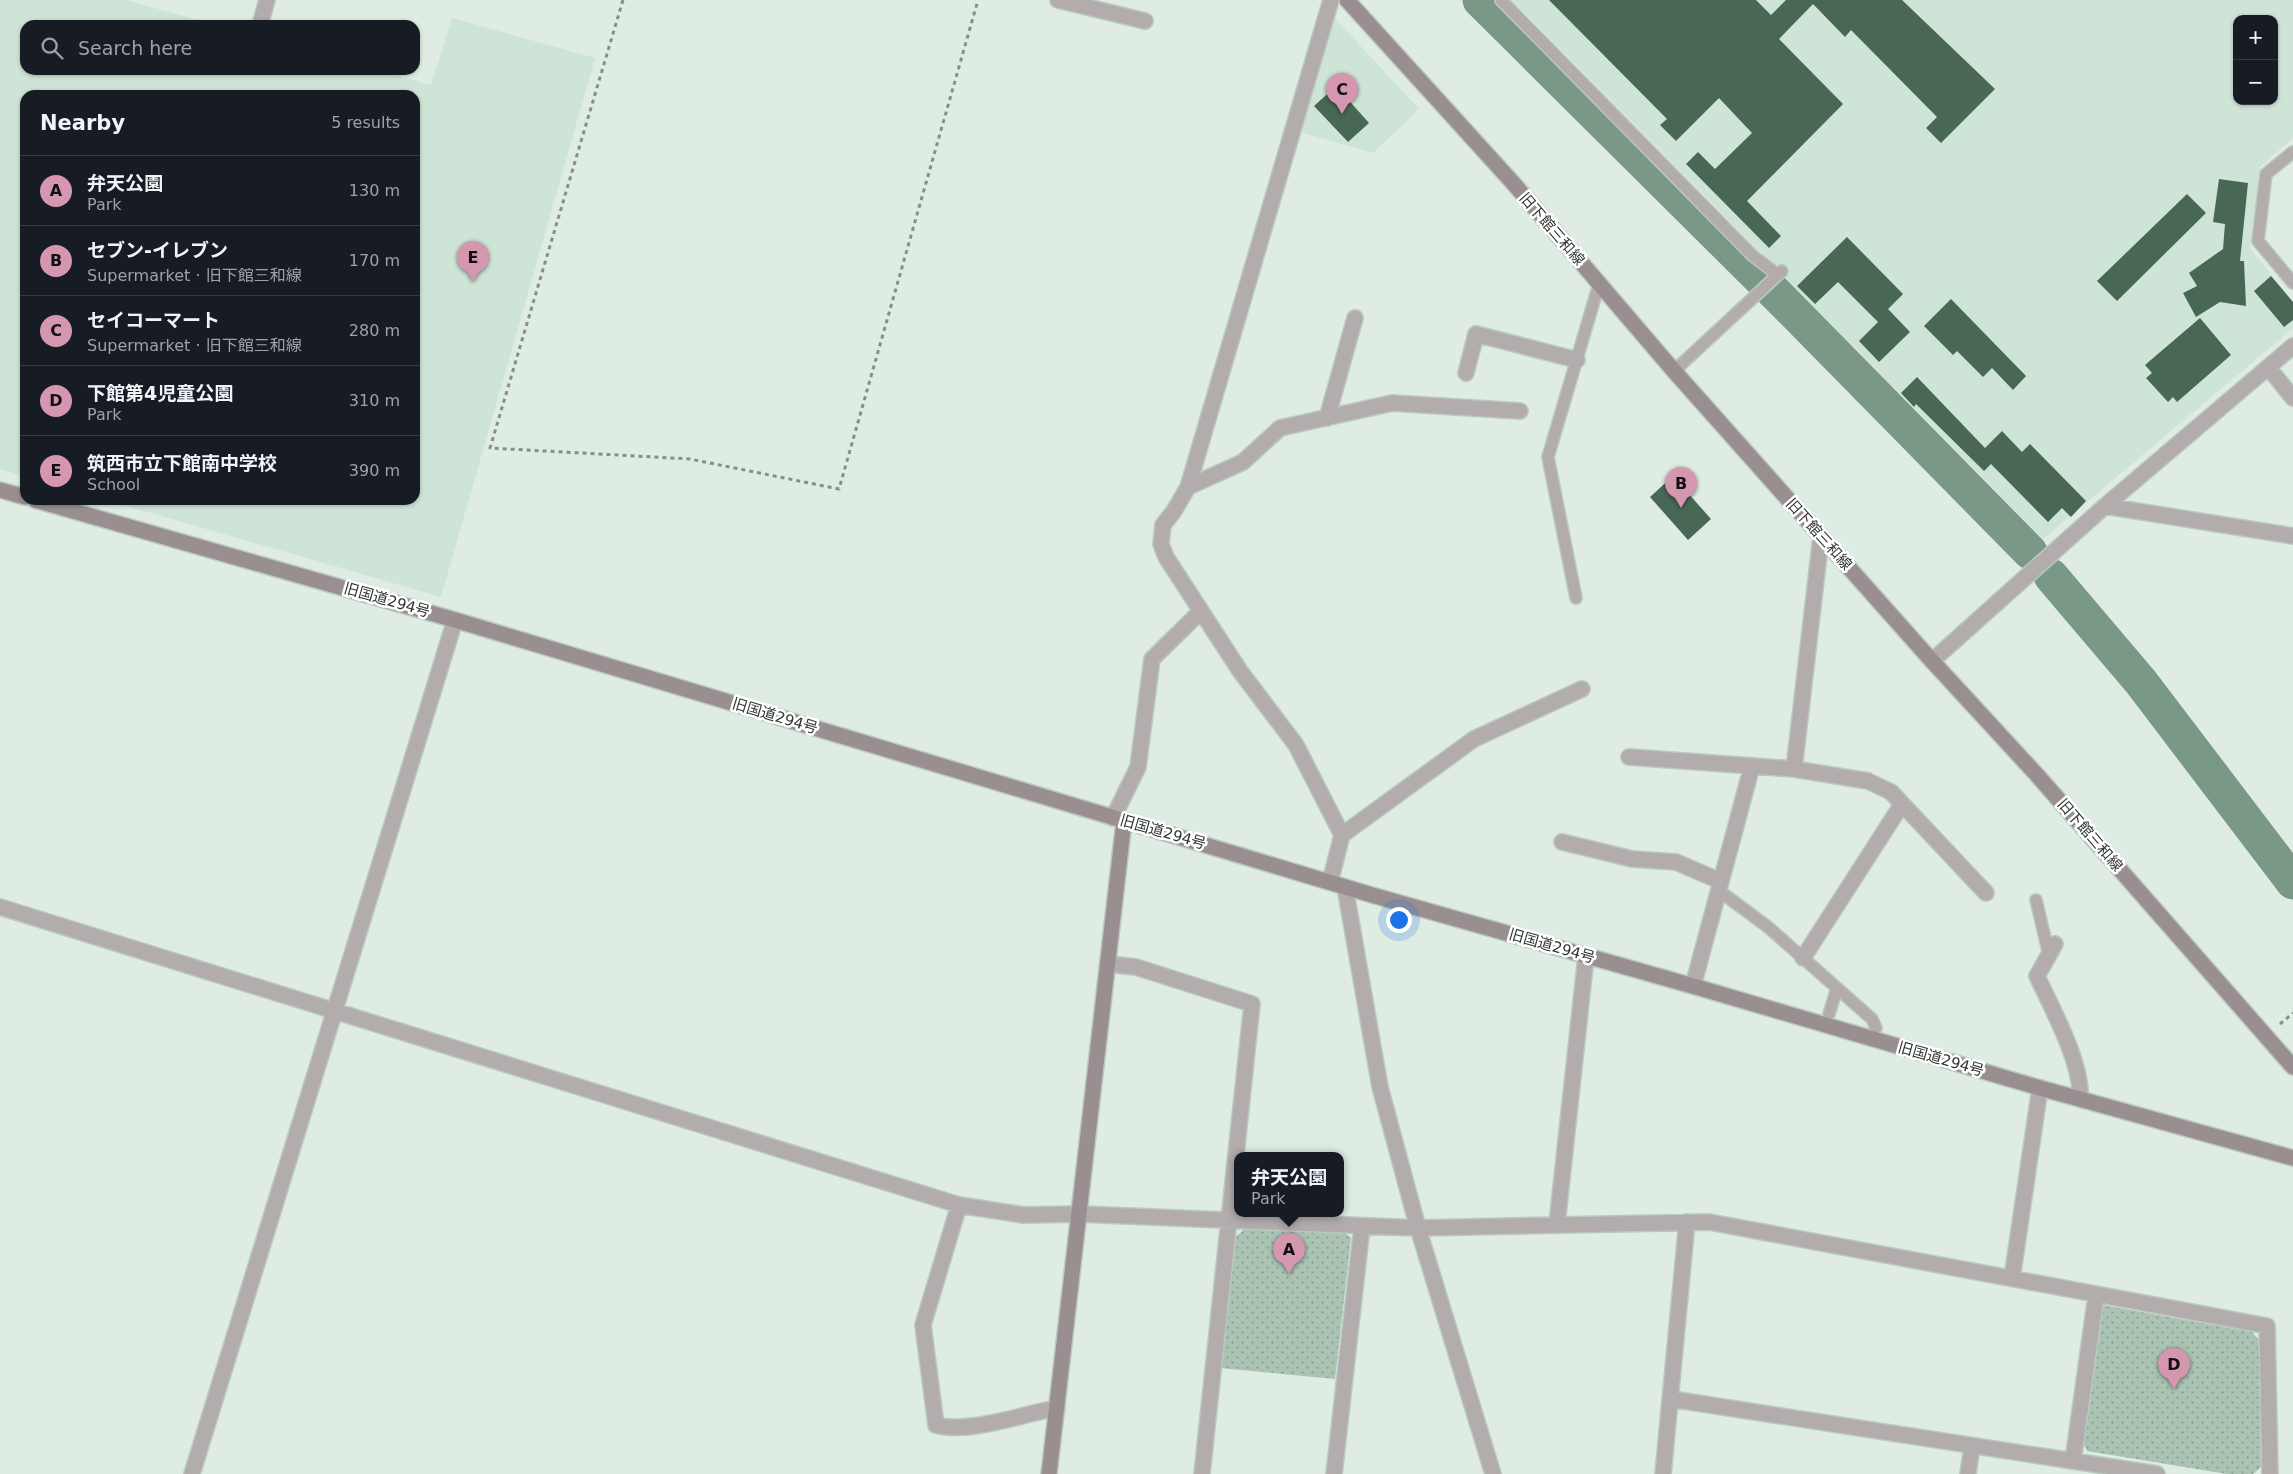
<!DOCTYPE html>
<html lang="en">
<head>
<meta charset="utf-8">
<style>
	body { margin:0; font-family:"DejaVu Sans","Noto Sans JP",sans-serif; background:#242831; color:#f1f3f6 }
	.controls { position:absolute; right:15px; top:15px; display:grid; overflow:hidden; border-radius:10px; box-shadow:0 1px 4px #0004 }
	.controls button { width:45px; height:45px; display:grid; place-items:center; padding:0; border:0; border-bottom:1px solid #363941; background:#171b24; color:#f1f3f6; font:25px sans-serif }
	.you { position:absolute; left:1398px; top:919px; width:18px; height:18px; margin:-12px; border:4px solid #fff; border-radius:50%; background:#1a73e8; box-shadow:0 0 0 8px #1a73e833 }
	.badge { display:grid; place-items:center; width:32px; height:32px; border-radius:50%; background:#d596af; color:#111; font-size:16px; font-weight:700 }
	.pin { position:absolute; translate:-50% -41px; filter:drop-shadow(0 1px 2px #0008) }
	.pin::after { content:''; position:absolute; top:26px; width:18px; height:15px; background:inherit; clip-path:polygon(0 0,100% 0,50% 100%) }
	.popup { position:absolute; left:1234px; top:1152px; width:110px; height:65px; box-sizing:border-box; display:grid; place-content:center; border-radius:10px; background:#171b24; filter:drop-shadow(0 1px 4px #0005); font-size:16px; white-space:nowrap; color:#9ea1a6 }
	.popup b { font-size:19px; color:#f1f3f6 }
	.popup::after { content:''; position:absolute; left:50%; top:100%; margin-left:-10px; border:10px solid transparent; border-top-color:#171b24 }
	.list { margin:0; padding:0; list-style:none }
	h2 { display:flex; justify-content:space-between; align-items:center; height:65px; margin:0; padding:0 20px; font-size:21px }
	h2 small { font-size:16px; font-weight:400; color:#9ea1a6 }
	.list li { display:grid; grid-template-columns:32px 1fr auto; gap:15px; align-items:center; box-sizing:border-box; height:70px; padding:0 20px; border-top:1px solid #363941 }
	.list b { display:block; font-size:19px; white-space:nowrap }
	.list p { margin:0; font-size:16px; white-space:nowrap; color:#9ea1a6 }
	.list em { font-size:16px; font-style:normal; color:#9ea1a6 }
	.icon { flex:none; width:28px; height:28px; fill:none; stroke:currentColor; stroke-width:2; stroke-linecap:round; stroke-linejoin:round }
	.map { position:relative; flex:none; width:2293px; height:1474px; overflow:hidden }
	.search { position:absolute; background:#171b24; box-shadow:0 1px 4px #0004; left:20px; top:20px; width:400px; height:55px; display:flex; align-items:center; gap:12px; box-sizing:border-box; padding:0 18px; border-radius:15px; color:#9ea1a6; font-size:19px }
	.panel { position:absolute; background:#171b24; box-shadow:0 1px 4px #0004; left:20px; top:90px; width:400px; height:415px; border-radius:15px }
	.map>svg:first-child { display:block }
</style>
</head>
<body>
<div class="map">
<svg width="2293" height="1474" viewBox="0 0 2293 1474">
	<defs>
		<pattern id="park-dots" width="8" height="8" patternUnits="userSpaceOnUse" patternTransform="scale(1.25)"><rect width="8" height="8" fill="#aac3b3"/><path d="M2 2h.1M6 6h.1" fill="none" stroke="#8b9f92" stroke-width="1.8" stroke-linecap="round"/></pattern>
	</defs>
	<rect width="100%" height="100%" fill="#deece3"/>
	<!-- built -->
	<path fill="#cee4d6" fill-rule="evenodd" d="M 0,0 L 126,0 L 215,25 L 25,25 L 25,70 L 377,70 L 431,85 L 452,18 L 595,58 L 441,597 L 106,500 L 415,500 L 415,95 L 25,95 L 25,477 L 0,469 Z
		M 1512,0 L 2293,0 L 2293,138 L 2260,167 L 2250,248 L 2293,302 L 2293,328 L 2043,539 ZM 2237,19 L 2274,19 L 2274,101 L 2237,101 Z
		M 1331,14 L 1419,109 L 1373,153 L 1300,132 Z"/>
	<!-- park -->
	<path fill="url(#park-dots)" d="M 1338,1226 L 1351,1238 L 1335,1379 L 1221,1368 L 1235,1237 L 1247,1227 Z
		M 2103,1305 L 2252,1332 L 2259,1340 L 2261,1467 L 2253,1474 L 2227,1474 L 2087,1451 L 2081,1438 L 2099,1310 Z"/>
	<g fill="none" stroke-linecap="round" stroke-linejoin="round">
		<!-- river -->
		<path stroke="#799885" stroke-width="35" d="M 1480,0 L 1783,301 L 2030,552
			M 2051,576 L 2141,682 L 2293,882"/>
	</g>
	<!-- building -->
	<path fill="#496755" d="M 1549,0 L 1756,0 L 1771,15 L 1786,0 L 1902,0 L 1995,89 L 1941,143 L 1926,128 L 1937,117 L 1851,30 L 1845,37 L 1813,4 L 1779,39 L 1843,104 L 1747,201 L 1781,236 L 1769,248 L 1686,164 L 1698,152 L 1715,169 L 1752,133 L 1719,98 L 1676,141 L 1660,125 L 1667,119 Z
		M 1336,86 L 1369,123 L 1348,142 L 1314,106 Z
		M 2219,179 L 2248,183 L 2240,261 L 2244,261 L 2246,306 L 2220,302 L 2196,317 L 2183,293 L 2197,286 L 2189,273 L 2223,249 L 2225,224 L 2213,222 Z
		M 2187,194 L 2206,213 L 2117,301 L 2097,281 Z
		M 1847,237 L 1903,294 L 1888,309 L 1910,332 L 1879,362 L 1859,341 L 1878,322 L 1838,282 L 1815,304 L 1797,286 Z
		M 2271,276 L 2293,302 L 2293,320 L 2284,327 L 2254,291 Z
		M 1951,299 L 2026,376 L 2013,390 L 1992,368 L 1983,377 L 1957,351 L 1953,355 L 1924,326 Z
		M 2200,318 L 2231,355 L 2177,402 L 2173,397 L 2168,402 L 2146,378 L 2152,373 L 2145,365 Z
		M 1917,377 L 1985,448 L 2002,431 L 2022,452 L 2030,444 L 2086,501 L 2071,517 L 2062,508 L 2048,522 L 1991,464 L 1984,471 L 1916,404 L 1914,407 L 1901,393 Z
		M 1673,476 L 1711,519 L 1688,540 L 1650,497 Z"/>
	<g fill="none" stroke-linecap="round" stroke-linejoin="round">
		<defs>
			<path id="lane" d="M 1501,0 L 1753,256 L 1778,275
				M 2293,152 L 2266,174 L 2258,241 L 2293,283
				M 1674,371 L 1782,271
				M 1576,598 L 1548,457 L 1599,284
				M 1718,890 L 1768,927 L 1872,1019 L 1876,1028
				M 2036,900 L 2049,955
				M 1829,1014 L 1837,988"/>
			<path id="street" d="M 1058,0 L 1145,21
				M 260,25 L 267,0
				M 2268,367 L 2293,398
				M 1466,373 L 1476,334 L 1577,360
				M 1327,418 L 1355,318
				M 1188,487 L 1243,462 L 1280,428 L 1392,403 L 1520,411
				M 2105,506 L 2293,536
				M 1932,661 L 2105,506 L 2293,346
				M 1629,757 L 1794,769 L 1821,537
				M 1794,769 L 1868,781 L 1891,792 L 1986,893
				M 1113,818 L 1138,767 L 1152,659 L 1201,611
				M 1342,835 L 1474,739 L 1582,689
				M 1562,842 L 1632,859 L 1676,862 L 1720,881
				M 1330,882 L 1342,835 L 1296,745 L 1240,671 L 1166,557 L 1161,544 L 1163,525 L 1174,511 L 1188,487 L 1331,0
				M 1345,887 L 1380,1087 L 1418,1228 L 1493,1474
				M 0,907 L 959,1205 L 1023,1215 L 1080,1214 L 1418,1228 L 1709,1222 L 2267,1326 L 2270,1474
				M 2055,944 L 2037,976 C 2052,1009 2083,1064 2080,1099
				M 1803,958 L 1902,804
				M 1108,964 L 1136,967 L 1252,1004 L 1202,1474
				M 1693,986 L 1752,766
				M 959,1205 L 923,1325 L 936,1425 C 969,1434 1022,1414 1057,1408
				M 1557,1224 L 1586,956
				M 2012,1278 L 2040,1088
				M 1671,1399 L 2157,1474
				M 2073,1461 L 2096,1296
				M 192,1474 L 455,620
				M 1334,1474 L 1362,1226
				M 1663,1474 L 1687,1222
				M 1968,1474 L 1972,1446"/>
			<path id="secondary" d="M 1347,0 L 1514,184 L 1674,371 L 1932,661 L 2037,775 L 2293,1067
				M 0,490 L 25,497
				M 35,500 L 455,620 L 1372,895 L 1693,986 L 2040,1088 L 2293,1158
				M 1049,1474 L 1124,821"/>
		</defs>
		<!-- lane casing -->
		<use href="#lane" stroke="#bbc8c0" stroke-width="14"/>
		<!-- street casing -->
		<use href="#street" stroke="#bbc8c0" stroke-width="18"/>
		<!-- secondary casing -->
		<use href="#secondary" stroke="#bbc8c0" stroke-width="18"/>
		<!-- path -->
		<path stroke="#858f89" stroke-width="3" stroke-dasharray="4 4" stroke-linecap="butt" d="M 623,0 L 490,448 L 690,459 L 839,489 L 978,0
			M 2280,1024 L 2293,1013"/>
		<!-- lane -->
		<use href="#lane" stroke="#b3acad" stroke-width="11"/>
		<!-- street -->
		<use href="#street" stroke="#b3acad" stroke-width="15"/>
		<!-- secondary -->
		<use href="#secondary" stroke="#998e90" stroke-width="15"/>
	</g>
	<g text-anchor="middle" stroke-width="5" stroke-linejoin="round" paint-order="stroke">
		<!-- street labels -->
		<g font-size="15" fill="#313733" stroke="#fff">
			<text transform="translate(1552 229) rotate(49)" y="5">旧下館三和線</text>
			<text transform="translate(1819 534) rotate(48)" y="5">旧下館三和線</text>
			<text transform="translate(387 600) rotate(16)" y="5">旧国道294号</text>
			<text transform="translate(775 716) rotate(17)" y="5">旧国道294号</text>
			<text transform="translate(1163 832) rotate(16)" y="5">旧国道294号</text>
			<text transform="translate(2090 835) rotate(49)" y="5">旧下館三和線</text>
			<text transform="translate(1552 946) rotate(16)" y="5">旧国道294号</text>
			<text transform="translate(1941 1059) rotate(16)" y="5">旧国道294号</text>
		</g>
	</g>
</svg>
<div class="controls">
<button>+</button>
<button>−</button>
</div>
<div class="you"></div>
<div class="pin badge" style="left:1289px;top:1274px">A</div>
<div class="popup"><b>弁天公園</b>Park</div>
<div class="pin badge" style="left:1681px;top:508px">B</div>
<div class="pin badge" style="left:1342px;top:114px">C</div>
<div class="pin badge" style="left:2174px;top:1389px">D</div>
<div class="pin badge" style="left:473px;top:282px">E</div>
<div class="search"><svg class="icon" aria-label="search" viewBox="0 0 24 24"><circle cx="10" cy="10" r="6"/><path d="M15 15l6 6"/></svg>Search here</div>
<section class="panel">
<h2>Nearby<small>5 results</small></h2>
<ul class="list">
<li><span class="badge">A</span><div><b>弁天公園</b><p>Park</p></div><em>130 m</em></li>
<li><span class="badge">B</span><div><b>セブン-イレブン</b><p>Supermarket · 旧下館三和線</p></div><em>170 m</em></li>
<li><span class="badge">C</span><div><b>セイコーマート</b><p>Supermarket · 旧下館三和線</p></div><em>280 m</em></li>
<li><span class="badge">D</span><div><b>下館第4児童公園</b><p>Park</p></div><em>310 m</em></li>
<li><span class="badge">E</span><div><b>筑西市立下館南中学校</b><p>School</p></div><em>390 m</em></li>
</ul>
</section>
</div>
</body>
</html>
